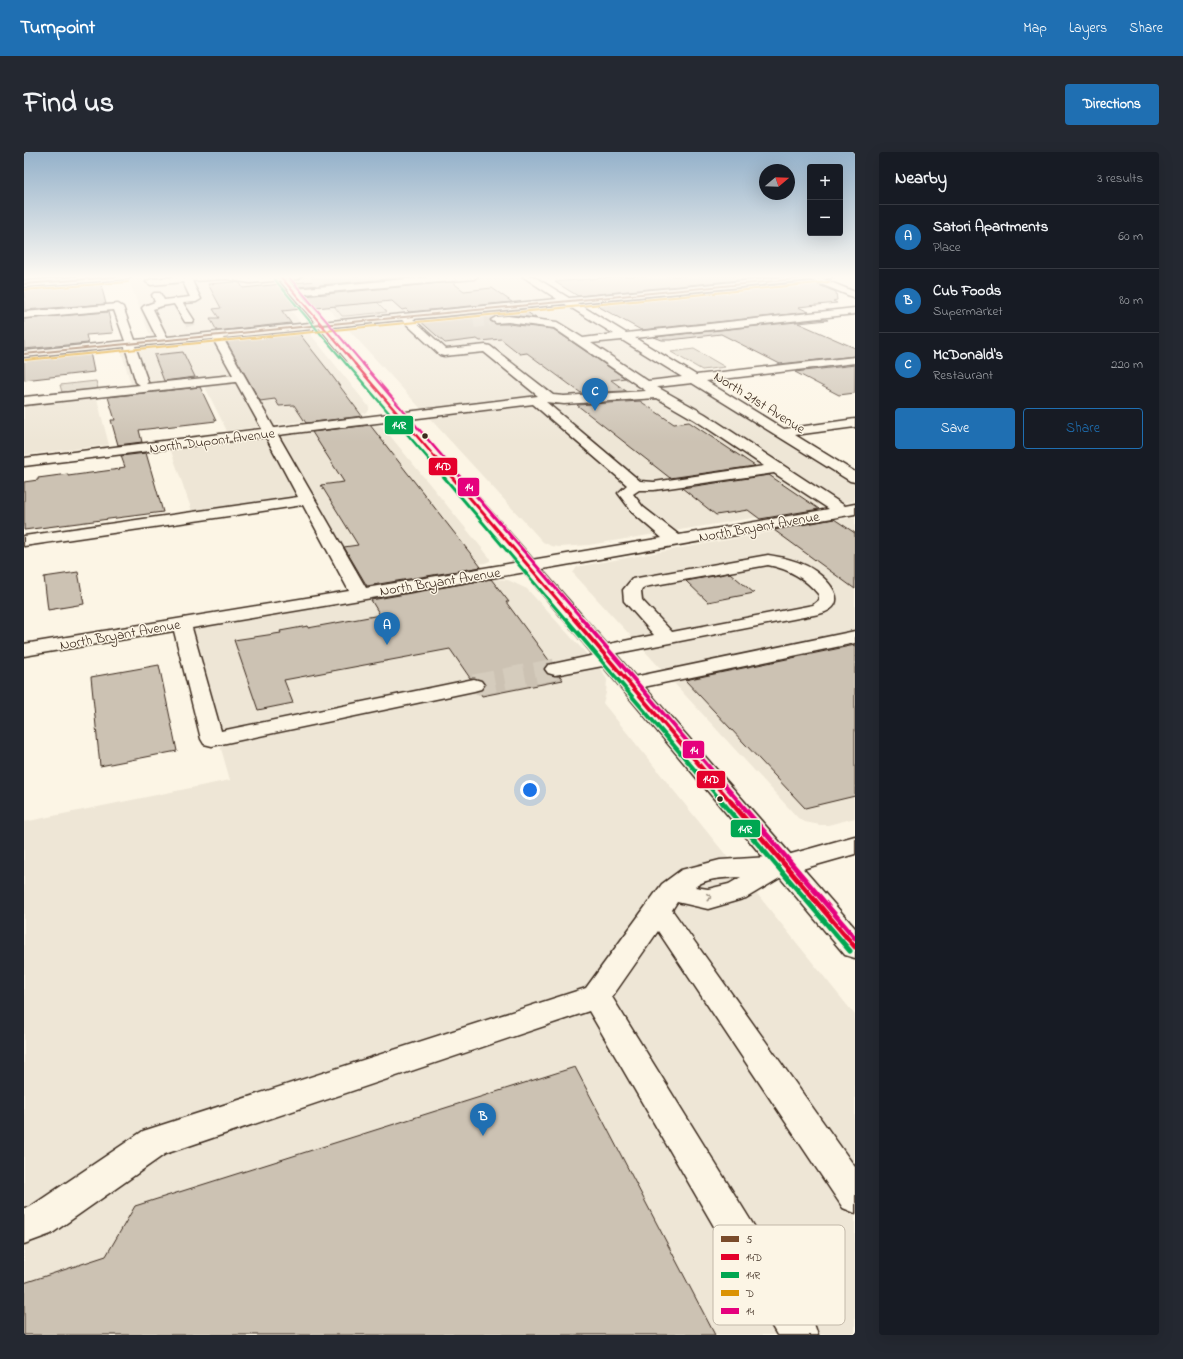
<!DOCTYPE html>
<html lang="en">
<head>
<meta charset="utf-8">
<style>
	body { margin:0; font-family:"Indie Flower",sans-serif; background:#242831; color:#f1f3f6 }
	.controls { position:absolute; right:12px; top:12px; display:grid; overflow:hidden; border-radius:4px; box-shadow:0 4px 16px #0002 }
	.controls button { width:36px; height:36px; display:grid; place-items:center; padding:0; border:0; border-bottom:1px solid #363941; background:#171b24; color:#f1f3f6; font:20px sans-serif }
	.compass { position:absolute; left:735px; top:12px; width:36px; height:36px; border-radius:50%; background:#171b24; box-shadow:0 4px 16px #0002; rotate:71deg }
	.you { position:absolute; left:506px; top:638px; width:14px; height:14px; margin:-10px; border:3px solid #fff; border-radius:50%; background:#1a73e8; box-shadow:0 0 0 6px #1a73e833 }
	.badge { display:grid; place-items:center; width:26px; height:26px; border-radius:50%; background:#1f6fb2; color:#fff; font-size:13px; font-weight:700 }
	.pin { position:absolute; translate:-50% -33px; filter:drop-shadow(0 1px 2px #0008) }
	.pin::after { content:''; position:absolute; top:21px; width:14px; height:12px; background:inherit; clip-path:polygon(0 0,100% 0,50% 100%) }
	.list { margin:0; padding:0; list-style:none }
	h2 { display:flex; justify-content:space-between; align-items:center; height:52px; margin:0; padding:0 16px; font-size:17px }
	h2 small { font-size:13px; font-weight:400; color:#9ea1a6 }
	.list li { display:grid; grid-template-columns:26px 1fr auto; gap:12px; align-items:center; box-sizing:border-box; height:64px; padding:0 16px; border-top:1px solid #363941 }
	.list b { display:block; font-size:15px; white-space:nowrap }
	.list p { margin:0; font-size:13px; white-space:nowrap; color:#9ea1a6 }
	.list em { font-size:13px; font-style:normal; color:#9ea1a6 }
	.actions { display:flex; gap:8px; padding:12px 16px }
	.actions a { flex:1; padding:9px 0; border:1px solid #1f6fb2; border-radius:4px; text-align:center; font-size:14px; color:#1f6fb2 }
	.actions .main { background:#1f6fb2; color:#fff }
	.map { position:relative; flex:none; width:831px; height:1183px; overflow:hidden; border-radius:4px }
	header { display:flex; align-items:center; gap:24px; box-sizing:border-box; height:56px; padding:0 20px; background:#1f6fb2; color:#fff }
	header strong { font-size:19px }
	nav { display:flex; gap:22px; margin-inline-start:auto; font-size:14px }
	.intro { display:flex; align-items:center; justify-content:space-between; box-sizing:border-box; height:96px; padding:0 24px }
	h1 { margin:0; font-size:28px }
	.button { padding:10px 18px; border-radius:4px; background:#1f6fb2; color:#fff; font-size:14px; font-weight:700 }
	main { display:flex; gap:24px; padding:0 24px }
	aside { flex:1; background:#171b24; border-radius:4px; box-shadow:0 4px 16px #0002 }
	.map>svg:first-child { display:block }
</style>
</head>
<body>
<header>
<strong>Turnpoint</strong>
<nav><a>Map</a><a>Layers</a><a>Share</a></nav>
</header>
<div class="intro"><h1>Find us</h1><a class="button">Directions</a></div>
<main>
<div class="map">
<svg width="831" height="1183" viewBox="0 0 831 1183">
	<rect width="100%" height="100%" fill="#fcf5e5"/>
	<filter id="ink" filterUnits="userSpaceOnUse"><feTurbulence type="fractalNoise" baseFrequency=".025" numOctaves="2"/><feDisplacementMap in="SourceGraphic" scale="8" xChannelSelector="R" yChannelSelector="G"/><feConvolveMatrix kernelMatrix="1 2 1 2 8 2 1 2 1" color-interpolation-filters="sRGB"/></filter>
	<g filter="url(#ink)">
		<!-- built -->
		<path fill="#eee6d6" d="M 122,124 L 239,124 L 276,170 L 273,172 L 127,186 L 104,126 Z
			M 274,124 L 376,124 L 382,129 L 439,124 L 494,124 L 526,144 L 527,147 L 316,167 L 314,167 Z
			M 527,154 L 544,156 L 831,333 L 831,349 L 565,393 L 536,395 L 527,394 L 519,390 L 323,176 L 324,173 Z
			M 281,178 L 284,179 L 345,255 L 345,258 L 343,261 L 203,279 L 179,231 L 109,239 L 96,195 Z
			M 72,243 L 85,293 L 0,303 L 0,250 Z
			M 348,273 L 358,274 L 466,406 L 466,409 L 461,411 L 321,433 L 276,347 L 169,362 L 146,296 L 244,283 L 267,283 Z
			M 831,365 L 831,666 L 804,673 L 796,673 L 781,670 L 774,666 L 549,421 L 553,415 L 557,414 Z
			M 458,426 L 484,428 L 503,437 L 579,520 L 583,528 L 582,541 L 579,551 L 831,863 L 831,1183 L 0,1183 L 0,670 L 206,628 L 163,478 Z"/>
		<!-- green -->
		<path fill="#e0d8c8" stroke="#8e8173" d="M 353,150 L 363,160 L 322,164 L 318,164 L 310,154 Z
			M 670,197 L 701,215 L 678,218 L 647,200 Z
			M 72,229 L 74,237 L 38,240 L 36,233 Z"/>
		<!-- building -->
		<path fill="#ccc2b3" stroke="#3b2a1e" d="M 287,124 L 398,124 L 273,135 L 269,131 L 292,129 Z
			M 599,124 L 756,124 L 554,144 L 531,130 Z
			M 210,130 L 216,131 L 219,136 L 257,132 L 278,157 L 258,159 L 267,171 L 193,179 L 186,166 L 195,166 L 189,157 L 197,156 L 184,132 Z
			M 428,130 L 440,139 L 468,136 L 488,150 L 385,160 L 382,157 L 378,158 L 368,149 L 291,156 L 280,144 Z
			M 787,130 L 812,140 L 813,148 L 809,149 L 813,151 L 774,155 L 785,160 L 617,178 L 568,151 Z
			M 77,133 L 82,152 L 0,158 L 0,139 Z
			M 500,158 L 512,166 L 484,163 L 471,164 L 466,169 L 472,172 L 484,172 L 529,177 L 601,226 L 587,228 L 602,239 L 557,241 L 503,201 L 496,202 L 477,187 L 456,189 L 453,187 L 421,191 L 395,168 Z
			M 84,160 L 89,181 L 62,183 L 64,191 L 0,197 L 0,167 Z
			M 801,167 L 804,168 L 774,171 L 831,196 L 831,204 L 756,212 L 697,182 L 646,188 L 638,188 L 630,185 Z
			M 274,180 L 303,217 L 338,264 L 282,271 L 270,253 L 255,254 L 251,247 L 236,249 L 201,187 Z
			M 66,200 L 70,220 L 0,228 L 0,206 Z
			M 159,200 L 171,225 L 140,229 L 130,203 Z
			M 831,213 L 831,241 L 815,243 L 771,220 Z
			M 176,235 L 192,269 L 115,278 L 118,290 L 94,293 L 87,268 L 91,268 L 84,245 Z
			M 616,249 L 650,272 L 665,270 L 731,314 L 646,326 L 553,253 Z
			M 346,273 L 396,337 L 457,415 L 343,434 L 320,395 L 334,393 L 297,333 L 320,330 L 288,280 Z
			M 122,301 L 139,360 L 0,378 L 0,330 L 14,328 L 14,326 L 44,322 L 44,324 L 96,317 L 95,316 L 101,315 L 97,304 Z
			M 745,323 L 795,357 L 736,367 L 724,358 L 692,363 L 658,336 Z
			M 810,367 L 831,381 L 831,437 L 750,378 Z
			M 54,420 L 60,452 L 24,458 L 20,425 Z
			M 706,421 L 730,441 L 684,450 L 662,429 Z
			M 467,427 L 485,450 L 482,450 L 527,511 L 523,512 L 520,518 L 524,522 L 531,524 L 536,524 L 539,528 L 458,544 L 455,539 L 458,538 L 461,532 L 457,528 L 450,526 L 446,526 L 426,497 L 260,528 L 269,551 L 234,558 L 210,488 L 257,481 L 256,479 L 284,474 L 284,476 L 356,463 L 347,448 Z
			M 831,493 L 831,644 L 781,656 L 661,528 Z
			M 135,513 L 153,599 L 76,614 L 67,525 Z
			M 551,915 L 691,1183 L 0,1183 L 0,1131 L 82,1104 L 111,1054 Z"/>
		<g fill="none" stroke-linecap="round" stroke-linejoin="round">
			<!-- minor-tunnel-far1 -->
			<path stroke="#d5ccbd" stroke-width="10" stroke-dasharray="10 5" stroke-linecap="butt" d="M 290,124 L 299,134
				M 165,168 L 167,174
				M 450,171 L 466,169"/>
			<!-- minor-tunnel -->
			<path stroke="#d5ccbd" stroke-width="21" stroke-dasharray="21 10" stroke-linecap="butt" d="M 450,533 L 531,517"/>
			<defs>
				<path id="minor" d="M 66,124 L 108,124 L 104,127 L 0,135 L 0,129 Z
					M 163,124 L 278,124 L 274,127 L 226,131 L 202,127 L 168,129 L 177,147 L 172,150 L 159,151 L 170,168 L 169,170 L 161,170 L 150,152 L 138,154 L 129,157 L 143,185 L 533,147 L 498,124 L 509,124 L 545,146 L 774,124 L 808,124 L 807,126 L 799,127 L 831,140 L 831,146 L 787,128 L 553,151 L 602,181 L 831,156 L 831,162 L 611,186 L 672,223 L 831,205 L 831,211 L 682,229 L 760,277 L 831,267 L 831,275 L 771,283 L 831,320 L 831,330 L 826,329 L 668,231 L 633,235 L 681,262 L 821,354 L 831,352 L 831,362 L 467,426 L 168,476 L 197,579 L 450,527 L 457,529 L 460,533 L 457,537 L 450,539 L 188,594 L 180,592 L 177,587 L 150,479 L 0,504 L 0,492 L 325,439 L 279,353 L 0,394 L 0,384 L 274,345 L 242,285 L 0,314 L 0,306 L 238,277 L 212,230 L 0,253 L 0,245 L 116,233 L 112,230 L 101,195 L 0,205 L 0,199 L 101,189 L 90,158 L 0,166 L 0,160 L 94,152 L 99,155 L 111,188 L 133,186 L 118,156 L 120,154 L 131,150 L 128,143 L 130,141 L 136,141 L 140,148 L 166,145 L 159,130 L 127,133 L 122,130 L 127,127 ZM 541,152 L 590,182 L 559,186 L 533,170 L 484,164 L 472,165 L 467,168 L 472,171 L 484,170 L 530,176 L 622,239 L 540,244 L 529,243 L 466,194 L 462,193 L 422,197 L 389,167 ZM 378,168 L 416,203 L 420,204 L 460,200 L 514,244 L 250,276 L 199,186 ZM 189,187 L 209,223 L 122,232 L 124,230 L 111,194 ZM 598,188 L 658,225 L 624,229 L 567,191 ZM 633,246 L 671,268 L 740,314 L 630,330 L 616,329 L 522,250 L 540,252 ZM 509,252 L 603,333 L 594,341 L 609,361 L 638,386 L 342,436 L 254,283 ZM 750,321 L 805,357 L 655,383 L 619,355 L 609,342 L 615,338 L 630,338 Z
					M 417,124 L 454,124 L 450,127 L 270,143 L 265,140 L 270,137 Z
					M 744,403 C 757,405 771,408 783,414 C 802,424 831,453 795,462 L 589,502 L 594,507 L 591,511 L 584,513 L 531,523 L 524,521 L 521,517 L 524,513 L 571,503 L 567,499 L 570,495 L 630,483 L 600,449 L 599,438 L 608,427 ZM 744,413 C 765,417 781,426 795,443 L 795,448 L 789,453 L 648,480 L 618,448 L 617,439 L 620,435 Z
					M 831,479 L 831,491 L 605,538 L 598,536 L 595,532 L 598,528 L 605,526 Z
					M 831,684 L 831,702 L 764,721 L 722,746 L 684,757 L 653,750 L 648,758 L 831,1015 L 831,1061 L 819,1056 L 634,779 L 588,845 L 789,1169 L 794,1183 L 753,1183 L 565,859 L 141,1002 L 27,1082 L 0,1092 L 0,1056 L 6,1055 L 119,979 L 562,836 L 638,732 L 657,718 L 696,708 L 760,704 ZM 717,725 L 705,732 L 684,737 L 671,735 C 683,725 703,726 717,725 Z"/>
				<path id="major" d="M 252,124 L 261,124 L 831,776 L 831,806 L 821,803 Z"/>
			</defs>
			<!-- minor casing -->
			<use href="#minor" stroke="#3b2a1e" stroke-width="3"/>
			<!-- major casing -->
			<use href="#major" stroke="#3b2a1e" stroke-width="3"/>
			<!-- minor -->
			<use href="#minor" fill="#fcf5e5" fill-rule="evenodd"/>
			<!-- major -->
			<use href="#major" fill="#fcf5e5" fill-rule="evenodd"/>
			<defs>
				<path id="bus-1" d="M 0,132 L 101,124
					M 0,202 L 802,124"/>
				<path id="bus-2-far4" d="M 256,124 L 332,213"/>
				<path id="bus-2-far3" d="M 331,212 L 428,325"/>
				<path id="bus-2-far2" d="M 427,324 L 551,468"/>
				<path id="bus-2-far1" d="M 550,467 L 708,651"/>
				<path id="bus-2" d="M 707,650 L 831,795"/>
				<path id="bus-3-far4" d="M 251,128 L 323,213"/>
				<path id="bus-3-far3" d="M 323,212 L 420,325"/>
				<path id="bus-3-far2" d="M 419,324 L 542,468"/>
				<path id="bus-3-far1" d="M 542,467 L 699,651"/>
				<path id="bus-3" d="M 698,650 L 826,799"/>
				<path id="bus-4" d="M 0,138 L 104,130
					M 1,208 L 805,130"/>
				<path id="bus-5-far4" d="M 264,124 L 340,213"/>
				<path id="bus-5-far3" d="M 339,212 L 436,325"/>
				<path id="bus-5-far2" d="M 435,324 L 559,468"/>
				<path id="bus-5-far1" d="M 558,467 L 716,651"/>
				<path id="bus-5" d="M 715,650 L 831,786"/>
			</defs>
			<!-- bus-1 casing -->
			<use href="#bus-1" stroke="#fcf5e5" stroke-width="3.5"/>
			<!-- bus-2-far4 casing -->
			<use href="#bus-2-far4" stroke="#fcf5e5" stroke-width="3.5"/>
			<!-- bus-2-far3 casing -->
			<use href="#bus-2-far3" stroke="#fcf5e5" stroke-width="4.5"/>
			<!-- bus-2-far2 casing -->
			<use href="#bus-2-far2" stroke="#fcf5e5" stroke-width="5"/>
			<!-- bus-2-far1 casing -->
			<use href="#bus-2-far1" stroke="#fcf5e5" stroke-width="7"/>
			<!-- bus-2 casing -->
			<use href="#bus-2" stroke="#fcf5e5" stroke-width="8"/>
			<!-- bus-3-far4 casing -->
			<use href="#bus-3-far4" stroke="#fcf5e5" stroke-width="3.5"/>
			<!-- bus-3-far3 casing -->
			<use href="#bus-3-far3" stroke="#fcf5e5" stroke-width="4.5"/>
			<!-- bus-3-far2 casing -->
			<use href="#bus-3-far2" stroke="#fcf5e5" stroke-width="5"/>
			<!-- bus-3-far1 casing -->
			<use href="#bus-3-far1" stroke="#fcf5e5" stroke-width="7"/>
			<!-- bus-3 casing -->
			<use href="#bus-3" stroke="#fcf5e5" stroke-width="8"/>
			<!-- bus-4 casing -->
			<use href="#bus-4" stroke="#fcf5e5" stroke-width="3.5"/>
			<!-- bus-5-far4 casing -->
			<use href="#bus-5-far4" stroke="#fcf5e5" stroke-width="3.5"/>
			<!-- bus-5-far3 casing -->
			<use href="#bus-5-far3" stroke="#fcf5e5" stroke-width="4.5"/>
			<!-- bus-5-far2 casing -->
			<use href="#bus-5-far2" stroke="#fcf5e5" stroke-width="5"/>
			<!-- bus-5-far1 casing -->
			<use href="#bus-5-far1" stroke="#fcf5e5" stroke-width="7"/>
			<!-- bus-5 casing -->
			<use href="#bus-5" stroke="#fcf5e5" stroke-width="8"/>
			<!-- bus-1 -->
			<use href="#bus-1" stroke="#7a4b2a" stroke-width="2"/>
			<!-- bus-2-far4 -->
			<use href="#bus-2-far4" stroke="#e4002b" stroke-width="2"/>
			<!-- bus-2-far3 -->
			<use href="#bus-2-far3" stroke="#e4002b" stroke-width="2.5"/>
			<!-- bus-2-far2 -->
			<use href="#bus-2-far2" stroke="#e4002b" stroke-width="3"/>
			<!-- bus-2-far1 -->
			<use href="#bus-2-far1" stroke="#e4002b" stroke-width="4"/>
			<!-- bus-2 -->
			<use href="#bus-2" stroke="#e4002b" stroke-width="5"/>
			<!-- bus-3-far4 -->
			<use href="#bus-3-far4" stroke="#00a651" stroke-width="2"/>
			<!-- bus-3-far3 -->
			<use href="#bus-3-far3" stroke="#00a651" stroke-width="2.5"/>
			<!-- bus-3-far2 -->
			<use href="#bus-3-far2" stroke="#00a651" stroke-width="3"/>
			<!-- bus-3-far1 -->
			<use href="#bus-3-far1" stroke="#00a651" stroke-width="4"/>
			<!-- bus-3 -->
			<use href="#bus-3" stroke="#00a651" stroke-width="5"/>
			<!-- bus-4 -->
			<use href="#bus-4" stroke="#db9304" stroke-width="2"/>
			<!-- bus-5-far4 -->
			<use href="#bus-5-far4" stroke="#e5007d" stroke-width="2"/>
			<!-- bus-5-far3 -->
			<use href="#bus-5-far3" stroke="#e5007d" stroke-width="2.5"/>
			<!-- bus-5-far2 -->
			<use href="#bus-5-far2" stroke="#e5007d" stroke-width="3"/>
			<!-- bus-5-far1 -->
			<use href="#bus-5-far1" stroke="#e5007d" stroke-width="4"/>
			<!-- bus-5 -->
			<use href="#bus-5" stroke="#e5007d" stroke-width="5"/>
		</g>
		<!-- one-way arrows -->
		<defs><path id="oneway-chevron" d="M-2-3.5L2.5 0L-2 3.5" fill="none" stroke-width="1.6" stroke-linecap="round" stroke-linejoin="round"/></defs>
		<use stroke="#9c9082" href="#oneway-chevron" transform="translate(685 745) rotate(-4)"/>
	</g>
	<!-- sky -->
	<linearGradient id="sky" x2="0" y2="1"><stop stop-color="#94b1ca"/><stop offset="0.43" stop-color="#fefaf3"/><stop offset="1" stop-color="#fefaf3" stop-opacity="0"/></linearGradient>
	<rect width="831" height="290" fill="url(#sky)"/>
	<!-- markers -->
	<g fill="#3b2a1e" stroke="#fcf5e5" stroke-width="1.5">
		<circle cx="401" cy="284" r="3.5"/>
		<circle cx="696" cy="647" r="3.5"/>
	</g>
	<g text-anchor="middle" stroke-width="3" stroke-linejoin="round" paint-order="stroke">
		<!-- far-street labels -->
		<g font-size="14" fill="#3b2a1e" stroke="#fcf5e5">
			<text transform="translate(736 250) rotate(32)" y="5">North 21st Avenue</text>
			<text transform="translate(188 288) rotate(-7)" y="5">North Dupont Avenue</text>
			<text transform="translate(735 374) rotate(-10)" y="5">North Bryant Avenue</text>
			<text transform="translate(416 429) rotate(-9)" y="5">North Bryant Avenue</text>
			<text transform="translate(96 482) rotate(-10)" y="5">North Bryant Avenue</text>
		</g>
	</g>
	<!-- legend -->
	<rect x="689" y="1073" width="132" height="100" rx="6" fill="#fcf5e5" stroke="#c2b8a9" stroke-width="1"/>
	<rect x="697" y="1084" width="18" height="6" fill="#7a4b2a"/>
	<rect x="697" y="1102" width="18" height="6" fill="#e4002b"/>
	<rect x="697" y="1120" width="18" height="6" fill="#00a651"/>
	<rect x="697" y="1138" width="18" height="6" fill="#db9304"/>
	<rect x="697" y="1156" width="18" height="6" fill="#e5007d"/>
	<g font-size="11" fill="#3b2a1e">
		<text x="722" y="1091">5</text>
		<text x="722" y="1109">14D</text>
		<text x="722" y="1127">14R</text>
		<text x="722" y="1145">D</text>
		<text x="722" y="1163">14</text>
	</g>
	<g stroke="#fcf5e5" stroke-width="1.5">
		<rect x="360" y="263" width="30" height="20" rx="4" fill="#00a651"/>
		<rect x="404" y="305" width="30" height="19" rx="4" fill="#e4002b"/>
		<rect x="433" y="325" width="23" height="20" rx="4" fill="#e5007d"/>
		<rect x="658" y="588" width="23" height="19" rx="4" fill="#e5007d"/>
		<rect x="672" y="618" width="30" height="19" rx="4" fill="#e4002b"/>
		<rect x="706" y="667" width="31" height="19" rx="4" fill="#00a651"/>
	</g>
	<g font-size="11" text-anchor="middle" font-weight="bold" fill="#fff">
		<text x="375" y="277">14R</text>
		<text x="419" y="318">14D</text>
		<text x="445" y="339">14</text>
		<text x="670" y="602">14</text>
		<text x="687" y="631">14D</text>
		<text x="721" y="681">14R</text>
	</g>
</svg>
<div class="controls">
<button>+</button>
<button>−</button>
</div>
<svg class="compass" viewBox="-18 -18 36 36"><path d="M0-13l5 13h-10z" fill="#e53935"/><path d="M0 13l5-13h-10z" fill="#9ea1a6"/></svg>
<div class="you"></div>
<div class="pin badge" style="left:363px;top:493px">A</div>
<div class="pin badge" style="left:459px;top:984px">B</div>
<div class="pin badge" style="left:571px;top:259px">C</div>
</div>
<aside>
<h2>Nearby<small>3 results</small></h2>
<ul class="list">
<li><span class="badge">A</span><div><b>Satori Apartments</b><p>Place</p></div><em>60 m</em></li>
<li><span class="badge">B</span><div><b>Cub Foods</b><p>Supermarket</p></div><em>80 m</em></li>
<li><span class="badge">C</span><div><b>McDonald's</b><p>Restaurant</p></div><em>220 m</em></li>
</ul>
<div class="actions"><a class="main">Save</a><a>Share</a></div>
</aside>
</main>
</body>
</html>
